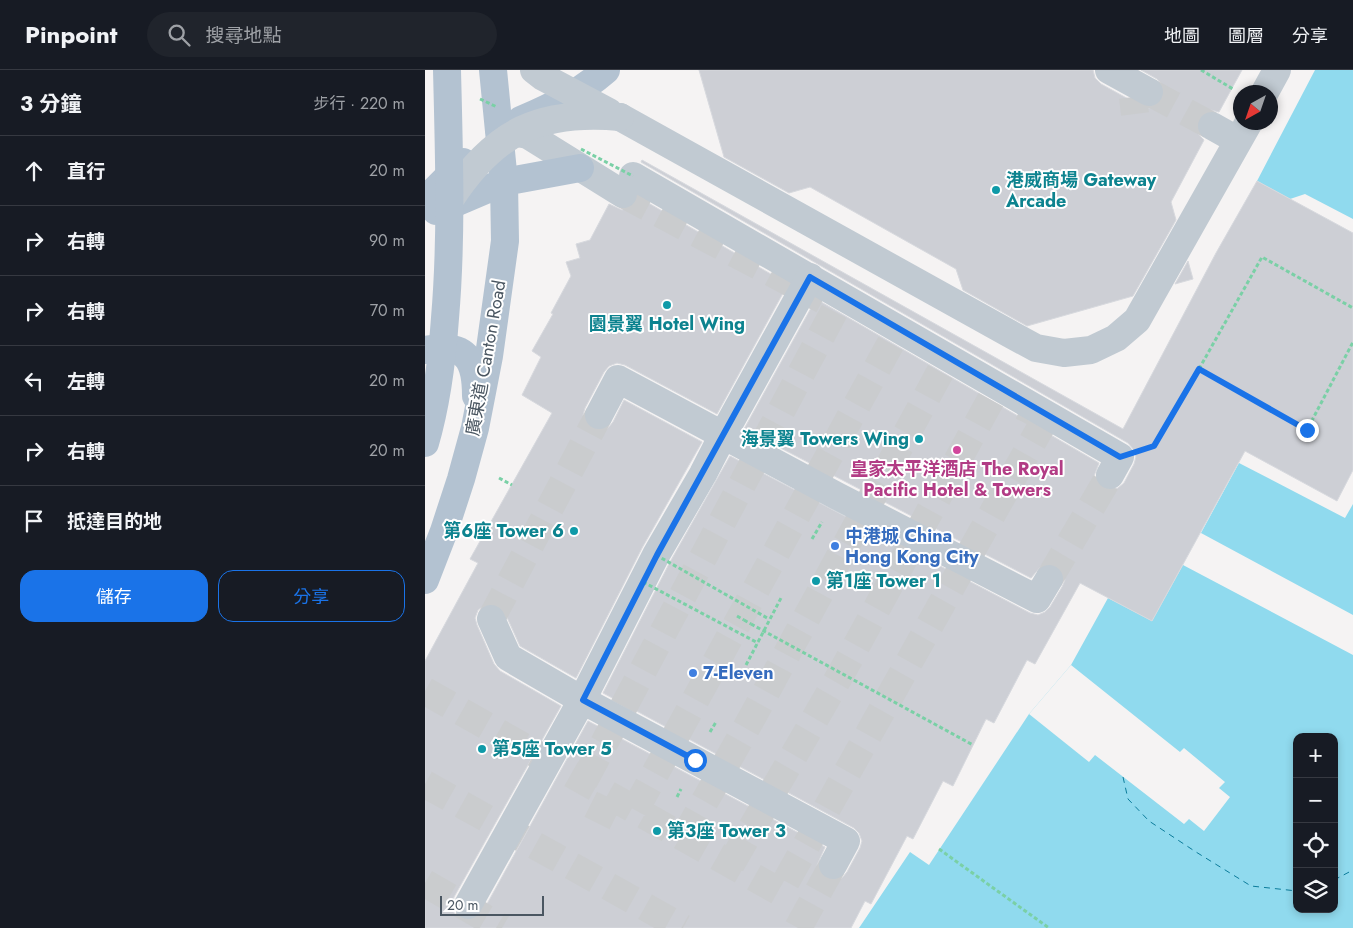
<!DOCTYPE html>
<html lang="zh-TW">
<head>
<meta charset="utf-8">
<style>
	body { margin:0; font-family:Jost,"Noto Sans TC",sans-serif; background:#20242c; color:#f1f3f6 }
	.controls { position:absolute; right:15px; bottom:15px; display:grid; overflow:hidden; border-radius:10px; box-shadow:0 2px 8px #0003 }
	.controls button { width:45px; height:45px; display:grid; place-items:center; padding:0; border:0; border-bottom:1px solid #363941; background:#171b24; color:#f1f3f6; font:25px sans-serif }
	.compass { position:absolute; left:808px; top:15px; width:45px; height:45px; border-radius:50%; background:#171b24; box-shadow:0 2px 8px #0003; rotate:220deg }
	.scale { position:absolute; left:15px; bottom:12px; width:104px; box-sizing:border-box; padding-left:5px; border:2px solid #4a5661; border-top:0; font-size:14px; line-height:18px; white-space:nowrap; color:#4a5661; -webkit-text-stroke:4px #fff; paint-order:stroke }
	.stop { position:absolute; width:15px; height:15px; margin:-11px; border:4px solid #1a73e8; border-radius:50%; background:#fff }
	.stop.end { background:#1a73e8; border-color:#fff; box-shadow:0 1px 5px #0008 }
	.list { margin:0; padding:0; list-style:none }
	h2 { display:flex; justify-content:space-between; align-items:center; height:65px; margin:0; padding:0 20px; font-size:21px }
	h2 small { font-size:16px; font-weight:400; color:#9ea1a6 }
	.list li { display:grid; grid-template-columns:32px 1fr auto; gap:15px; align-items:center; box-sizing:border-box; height:70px; padding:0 20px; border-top:1px solid #363941 }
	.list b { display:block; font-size:19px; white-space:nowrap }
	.list em { font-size:16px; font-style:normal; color:#9ea1a6 }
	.actions { display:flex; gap:10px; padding:15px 20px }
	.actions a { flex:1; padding:11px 0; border:1px solid #1a73e8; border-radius:15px; text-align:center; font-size:18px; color:#1a73e8 }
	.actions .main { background:#1a73e8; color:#fff }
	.icon { flex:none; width:28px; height:28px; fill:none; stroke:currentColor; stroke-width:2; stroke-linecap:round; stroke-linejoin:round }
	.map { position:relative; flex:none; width:928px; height:858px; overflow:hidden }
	header { display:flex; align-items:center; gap:30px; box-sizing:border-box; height:70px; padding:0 25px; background:#171b24; border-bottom:1px solid #363941 }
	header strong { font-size:24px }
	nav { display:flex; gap:28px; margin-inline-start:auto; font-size:18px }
	.search { width:350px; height:45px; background:#20242c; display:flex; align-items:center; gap:12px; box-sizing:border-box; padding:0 18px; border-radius:28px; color:#9ea1a6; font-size:19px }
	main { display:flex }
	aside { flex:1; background:#171b24 }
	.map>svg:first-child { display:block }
</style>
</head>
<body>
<header>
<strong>Pinpoint</strong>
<div class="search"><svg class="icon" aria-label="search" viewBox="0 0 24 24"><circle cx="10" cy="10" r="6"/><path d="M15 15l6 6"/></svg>搜尋地點</div>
<nav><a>地圖</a><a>圖層</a><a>分享</a></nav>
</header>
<main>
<aside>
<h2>3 分鐘<small>步行 · 220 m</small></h2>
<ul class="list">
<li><svg class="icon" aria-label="ahead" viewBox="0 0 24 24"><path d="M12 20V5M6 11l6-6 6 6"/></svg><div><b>直行</b></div><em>20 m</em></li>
<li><svg class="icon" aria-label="right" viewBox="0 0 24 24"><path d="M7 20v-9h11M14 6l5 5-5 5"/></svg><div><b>右轉</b></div><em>90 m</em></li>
<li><svg class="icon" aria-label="right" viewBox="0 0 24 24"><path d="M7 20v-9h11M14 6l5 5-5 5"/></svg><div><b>右轉</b></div><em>70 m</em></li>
<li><svg class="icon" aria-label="left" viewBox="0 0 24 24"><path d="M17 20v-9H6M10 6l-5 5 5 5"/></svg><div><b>左轉</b></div><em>20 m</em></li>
<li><svg class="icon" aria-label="right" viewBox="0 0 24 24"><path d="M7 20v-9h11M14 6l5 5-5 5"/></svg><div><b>右轉</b></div><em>20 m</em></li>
<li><svg class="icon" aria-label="arrive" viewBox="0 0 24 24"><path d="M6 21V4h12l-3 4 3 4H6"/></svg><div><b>抵達目的地</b></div></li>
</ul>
<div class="actions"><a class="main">儲存</a><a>分享</a></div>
</aside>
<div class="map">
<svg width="928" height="858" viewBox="0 0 928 858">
	<rect width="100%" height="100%" fill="#f5f3f3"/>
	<!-- water -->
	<path fill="#90daee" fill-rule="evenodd" d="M 890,0 L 928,0 L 928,149 L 880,124 L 865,129 L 832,111 Z
		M 814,393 L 920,448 L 928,434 L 928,545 L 776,463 Z
		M 758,495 L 928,585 L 928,858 L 434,858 L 485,782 L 504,795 L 604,644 L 646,595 L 683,528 L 727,551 ZM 872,667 L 909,667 L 909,839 L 872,839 Z"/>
	<!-- pier -->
	<path fill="#f5f3f3" d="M 646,595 L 755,682 L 759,678 L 800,712 L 794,718 L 805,727 L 779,761 L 764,749 L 759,754 L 670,685 L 664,692 L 604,644 Z"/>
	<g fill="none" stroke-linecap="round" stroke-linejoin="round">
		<!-- ferry -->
		<path stroke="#0c7c9b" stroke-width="1" stroke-dasharray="6 5" stroke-linecap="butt" d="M 698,707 L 703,729 L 724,751 L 771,782 L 826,816 L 872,821
			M 909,810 L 928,800"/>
	</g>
	<!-- building -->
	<path fill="#cdcfd5" stroke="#d7d9de" d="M 274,0 L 668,0 L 670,8 L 676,14 L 716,36 L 724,38 L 732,35 L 738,29 L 740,21 L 737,14 L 732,9 L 716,0 L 817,0 L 794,42 L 786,40 L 779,42 L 773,49 L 771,56 L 773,64 L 779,70 L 746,132 L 751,150 L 708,226 L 602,256 L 538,220 L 531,199 L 385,117 L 364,123 L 299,87 Z
		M 217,90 L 698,359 L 791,183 L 832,111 L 928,163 L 928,400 L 912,431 L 820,381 L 727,551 L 655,513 L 610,594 L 602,590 L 569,653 L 561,649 L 528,716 L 518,711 L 488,769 L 482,766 L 446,834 L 440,831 L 426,858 L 0,858 L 0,591 L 53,493 L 45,489 L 127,343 L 97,325 L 116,287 L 107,281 L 128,244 L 126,243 L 146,206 L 141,192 L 155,188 L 151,174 L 165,170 L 184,134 L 197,140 L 205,138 L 211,133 L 213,127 L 363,214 L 292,344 L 200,295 L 192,293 L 184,296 L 179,302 L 160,338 L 158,345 L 161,353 L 166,359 L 175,361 L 183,358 L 188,352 L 199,330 L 277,372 L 217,478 L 151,608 L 95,576 L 80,543 L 75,536 L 68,534 L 60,535 L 53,540 L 50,548 L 52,555 L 69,594 L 75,601 L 136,636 L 29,827 L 27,835 L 29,843 L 36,849 L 44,851 L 51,849 L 57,843 L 163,651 L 400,777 L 392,795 L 394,803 L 400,808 L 409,811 L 417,808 L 422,802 L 435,778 L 437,771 L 434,763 L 429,758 L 178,623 L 245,492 L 305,386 L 605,543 L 613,545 L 620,542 L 625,537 L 637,517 L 640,510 L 638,502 L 632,495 L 625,493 L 617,495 L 606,508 L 319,359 L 391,229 L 674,393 L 669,406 L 672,413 L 678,419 L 686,421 L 693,418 L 699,413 L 709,394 L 711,387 L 709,380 L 703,373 L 216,92 Z
		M 763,191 L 768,209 L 750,214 Z"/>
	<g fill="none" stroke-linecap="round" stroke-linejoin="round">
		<!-- minor-tunnel -->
		<path stroke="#caccce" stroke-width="28" stroke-dasharray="28 14" stroke-linecap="butt" d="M 724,22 L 787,56
			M 708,27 L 710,44
			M 198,124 L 398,230
			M 624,509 L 685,405
			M 66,549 L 174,345
			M 0,621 L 355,822 L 621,348 L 597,336
			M 159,711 L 411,238
			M 0,714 L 258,858
			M 210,740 L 468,269
			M 172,753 L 185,727
			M 259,768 L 329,644 L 519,295
			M 306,794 L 418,600 L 570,322
			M 0,813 L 77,858
			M 373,858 L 408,795"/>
		<!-- path -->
		<path stroke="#7ad0a6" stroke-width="3" stroke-dasharray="4 2.5" stroke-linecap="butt" d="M 776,0 L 808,19
			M 774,299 L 837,187 L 928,238
			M 725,378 L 729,376 L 774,299 L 882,360 L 928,272
			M 74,408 L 87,415
			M 387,469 L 397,452
			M 319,550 L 326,554
			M 321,595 L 356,528
			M 285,662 L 291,652
			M 252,727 L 256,719
			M 514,779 L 624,858"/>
		<!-- minor -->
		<path stroke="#c1cad2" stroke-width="28" d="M 684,0 L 724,22
			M 840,22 L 852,0
			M 195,47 L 587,265 L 611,278 L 639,283 L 666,280 L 691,268 L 712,250 L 824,52
			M 787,56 L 812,70
			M 74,59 L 103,65 L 198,124
			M 208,106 L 695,387 L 685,405
			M 157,630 L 231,485 L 278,404 L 298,365"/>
		<!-- major -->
		<path stroke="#b3c2d1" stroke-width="28" d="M 96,50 C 129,36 153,24 181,0
			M 0,130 L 38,92
			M 11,141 L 79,112 L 155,98
			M 0,280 C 40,272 51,288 51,326
			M 0,510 L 19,461 L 36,409 L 50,358 L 64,286 L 80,171 L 79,112 L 68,0"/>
		<!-- path-bridge -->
		<path stroke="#7ad0a6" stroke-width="3" stroke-dasharray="4 2.5" stroke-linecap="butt" d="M 55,29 L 72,37
			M 156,79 L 208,106
			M 231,485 L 344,549
			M 218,512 L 333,573
			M 312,546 L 319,550
			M 326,554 L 548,675"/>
		<!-- minor-bridge -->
		<path stroke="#c1cad2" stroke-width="28" d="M 109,0 L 118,7 L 184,42
			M 26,128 C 70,61 115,40 195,47
			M 174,345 L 193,309 L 412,426 L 612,529 L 624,509
			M 298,365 L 385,207
			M 66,549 L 83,587 L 157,630 L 421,771 L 408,795
			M 43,835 L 157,630"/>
		<!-- major-bridge -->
		<path stroke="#b3c2d1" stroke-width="28" d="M 0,373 C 12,332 17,291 20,248 C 27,166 24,83 22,0"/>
	</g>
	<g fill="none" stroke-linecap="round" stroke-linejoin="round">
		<!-- route -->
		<path stroke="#1a73e8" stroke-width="6" d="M 270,690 L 158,630 L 232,485 L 385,207 L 695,387 L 729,376 L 774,299 L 882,360"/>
	</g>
	<!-- markers -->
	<g fill="#0f9aa8" stroke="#fff" stroke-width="2">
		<circle cx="571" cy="120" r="5"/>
		<circle cx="242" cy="235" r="5"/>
		<circle cx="494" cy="369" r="5"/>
		<circle cx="149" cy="461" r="5"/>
		<circle cx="391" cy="511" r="5"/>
		<circle cx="57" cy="679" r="5"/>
		<circle cx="232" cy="761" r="5"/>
	</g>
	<circle fill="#d1479c" stroke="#fff" stroke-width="2" cx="532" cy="380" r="5"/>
	<g fill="#3f7fe0" stroke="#fff" stroke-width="2">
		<circle cx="410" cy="476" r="5"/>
		<circle cx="268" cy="603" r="5"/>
	</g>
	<g text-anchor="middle" stroke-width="4" stroke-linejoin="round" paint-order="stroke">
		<!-- culture labels -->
		<g font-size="18" font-weight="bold" fill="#0d838f" stroke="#fff" text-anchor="start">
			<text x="581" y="116">港威商場 Gateway<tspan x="581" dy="21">Arcade</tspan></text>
			<text x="242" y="260" text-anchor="middle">園景翼 Hotel Wing</text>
			<text x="484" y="375" text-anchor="end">海景翼 Towers Wing</text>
			<text x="139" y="467" text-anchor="end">第6座 Tower 6</text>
			<text x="401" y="517">第1座 Tower 1</text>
			<text x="67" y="685">第5座 Tower 5</text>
			<text x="242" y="767">第3座 Tower 3</text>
		</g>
		<!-- street labels -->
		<g font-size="18" fill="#4a5661" stroke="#fff">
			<text transform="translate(61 288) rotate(-80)" y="6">廣東道 Canton Road</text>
		</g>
		<!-- hotel labels -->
		<g font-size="18" font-weight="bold" fill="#b23c85" stroke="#fff">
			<text x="532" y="405">皇家太平洋酒店 The Royal<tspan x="532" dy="21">Pacific Hotel &amp; Towers</tspan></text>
		</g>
		<!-- shop labels -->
		<g font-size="18" font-weight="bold" fill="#366cbe" stroke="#fff" text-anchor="start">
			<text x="420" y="472">中港城 China<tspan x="420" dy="21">Hong Kong City</tspan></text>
			<text x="278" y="609">7-Eleven</text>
		</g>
	</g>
</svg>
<div class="controls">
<button>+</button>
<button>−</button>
<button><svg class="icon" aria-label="locate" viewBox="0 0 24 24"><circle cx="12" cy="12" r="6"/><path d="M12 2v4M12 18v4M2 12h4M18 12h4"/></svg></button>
<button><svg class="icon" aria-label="layers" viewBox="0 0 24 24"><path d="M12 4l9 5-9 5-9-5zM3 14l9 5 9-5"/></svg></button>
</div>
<svg class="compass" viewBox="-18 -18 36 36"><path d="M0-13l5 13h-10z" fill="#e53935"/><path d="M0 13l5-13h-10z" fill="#9ea1a6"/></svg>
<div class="scale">20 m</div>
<div class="stop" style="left:270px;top:690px"></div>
<div class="stop end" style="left:882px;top:360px"></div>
</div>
</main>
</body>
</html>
